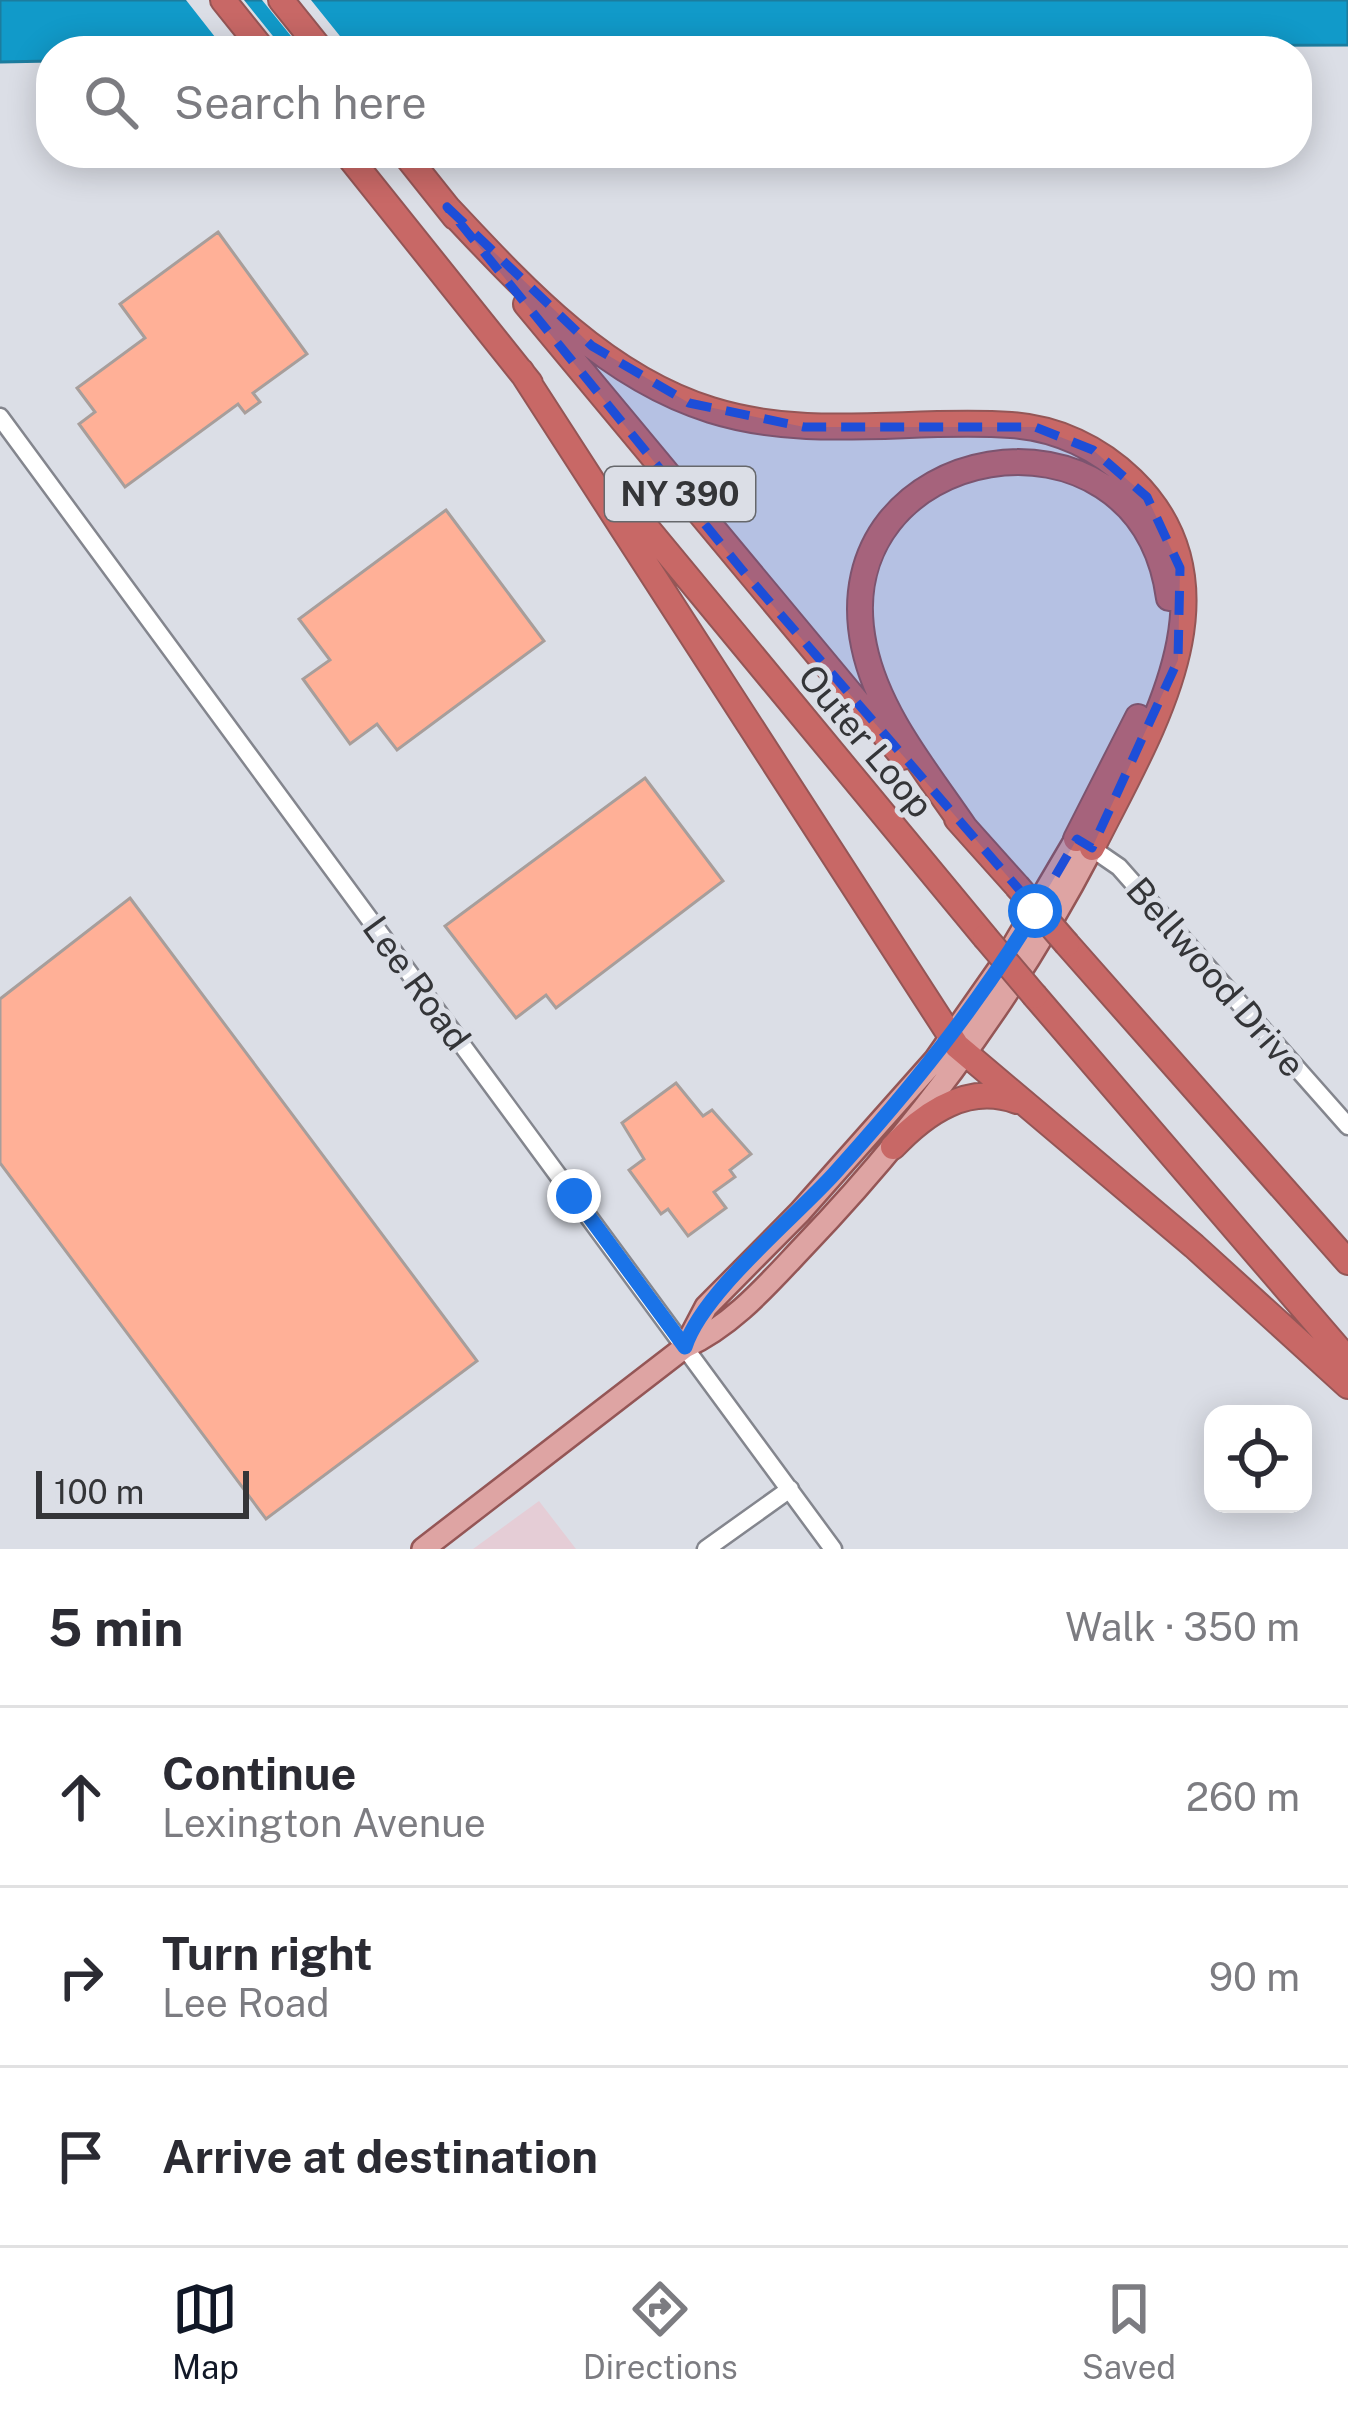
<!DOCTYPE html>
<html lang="en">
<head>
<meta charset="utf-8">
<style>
	body { margin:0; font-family:"Public Sans",sans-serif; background:#f2f2f3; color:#2b2b33 }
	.controls { position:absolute; right:36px; bottom:36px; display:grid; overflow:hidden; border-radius:24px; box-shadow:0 6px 30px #0003 }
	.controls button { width:108px; height:108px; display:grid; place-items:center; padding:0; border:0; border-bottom:3px solid #e1e1e2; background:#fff; color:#2b2b33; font:60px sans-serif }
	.scale { position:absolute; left:36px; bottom:30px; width:213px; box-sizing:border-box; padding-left:12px; border:6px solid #343538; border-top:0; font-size:33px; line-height:42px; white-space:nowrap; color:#343538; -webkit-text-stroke:9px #dbdee6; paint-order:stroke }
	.stop { position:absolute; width:36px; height:36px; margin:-27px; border:9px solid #1a73e8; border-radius:50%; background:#fff }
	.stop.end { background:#1a73e8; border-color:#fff; box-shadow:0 3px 12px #0008 }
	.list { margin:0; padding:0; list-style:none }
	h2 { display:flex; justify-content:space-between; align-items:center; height:156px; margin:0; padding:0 48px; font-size:51px }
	h2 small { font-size:39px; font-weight:400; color:#7c7c81 }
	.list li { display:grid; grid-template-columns:78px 1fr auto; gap:36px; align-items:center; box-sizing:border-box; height:180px; padding:0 48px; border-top:3px solid #e1e1e2 }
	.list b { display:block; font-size:45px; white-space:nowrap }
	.list p { margin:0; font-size:39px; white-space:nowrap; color:#7c7c81 }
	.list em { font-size:39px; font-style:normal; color:#7c7c81 }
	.icon { flex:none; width:66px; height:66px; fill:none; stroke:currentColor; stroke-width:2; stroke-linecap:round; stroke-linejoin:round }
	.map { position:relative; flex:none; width:1348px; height:1549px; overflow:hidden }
	.search { position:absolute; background:#fff; box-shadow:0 6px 30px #0003; left:36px; right:36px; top:36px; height:132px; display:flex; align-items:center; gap:30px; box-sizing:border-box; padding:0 42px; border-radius:48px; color:#7c7c81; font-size:45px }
	.sheet { height:696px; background:#fff }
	nav { display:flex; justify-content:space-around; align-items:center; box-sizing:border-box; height:168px; border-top:3px solid #e1e1e2; background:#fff; font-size:33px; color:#7c7c81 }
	nav a { display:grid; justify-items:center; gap:6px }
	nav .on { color:#111827 }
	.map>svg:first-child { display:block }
</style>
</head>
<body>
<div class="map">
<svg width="1348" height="1549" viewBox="0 0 1348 1549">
	<rect width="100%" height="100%" fill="#dbdee6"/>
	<!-- commercial -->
	<path fill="#e5cdd6" d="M 539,1501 L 576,1549 L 473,1549 Z"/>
	<!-- water -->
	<path fill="#119ac9" stroke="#1c7c9e" stroke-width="3" d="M 0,0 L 1348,0 L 1348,45 L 51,51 L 51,61 L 0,62 Z"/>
	<!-- pier -->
	<path fill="#dbdee6" d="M 186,0 L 244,0 L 285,51 L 226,51 Z
		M 262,0 L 311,0 L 352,51 L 303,51 Z"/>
	<!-- building -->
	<path fill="#ffb097" stroke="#a79e9b" stroke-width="3" d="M 218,232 L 307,354 L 253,393 L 260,402 L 245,413 L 238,404 L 125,487 L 79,424 L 95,412 L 77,388 L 145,338 L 120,304 Z
		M 446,510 L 544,641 L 397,750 L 377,724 L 350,744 L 303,679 L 330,660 L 299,619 Z
		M 645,778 L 723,881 L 556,1008 L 546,995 L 516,1018 L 445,926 Z
		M 130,898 L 477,1361 L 266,1519 L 0,1163 L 0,999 Z
		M 676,1083 L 703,1116 L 712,1110 L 751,1154 L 730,1170 L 735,1177 L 714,1192 L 726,1208 L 688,1236 L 668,1209 L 661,1214 L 629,1170 L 644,1159 L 622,1123 Z"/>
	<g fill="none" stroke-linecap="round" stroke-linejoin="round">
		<defs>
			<path id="minor" d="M 0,417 L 833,1549
				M 1087,845 L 1119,867 L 1348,1126
				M 706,1549 L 790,1489"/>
			<path id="major" d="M 685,1347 L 706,1307 L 800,1212 L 935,1060 L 1003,963 L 1076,839
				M 423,1549 L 685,1347 C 733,1325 767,1285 803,1247 C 917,1128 1016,994 1092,848"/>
			<path id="highway" d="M 223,0 L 264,51
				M 281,0 L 322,51
				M 346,153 L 530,383
				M 404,153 L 455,217
				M 447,207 C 522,287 604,377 711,410 C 810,441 910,418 1011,425 C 1057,428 1099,448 1132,480 C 1244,589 1147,737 1092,848
				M 526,304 L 903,757
				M 521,371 L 957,1046 L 1194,1246 L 1348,1386
				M 627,504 L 985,937
				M 957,819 L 1017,886
				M 965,828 C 927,772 878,714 864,646 C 821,440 1140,384 1169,598
				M 1076,839 L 1138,717
				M 1067,944 L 1348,1262
				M 1035,996 L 1348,1360
				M 893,1147 C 926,1112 968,1083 1017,1101"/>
		</defs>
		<!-- minor casing -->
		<use href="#minor" stroke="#84868e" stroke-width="21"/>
		<!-- major casing -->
		<use href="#major" stroke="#945656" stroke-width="26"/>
		<!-- highway casing -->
		<use href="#highway" stroke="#945656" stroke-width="28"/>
		<!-- minor -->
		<use href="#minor" stroke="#fff" stroke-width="16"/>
		<!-- major -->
		<use href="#major" stroke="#dea4a3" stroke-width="21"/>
		<!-- highway -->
		<use href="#highway" stroke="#c86866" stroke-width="24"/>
		<defs>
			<path id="highway-bridge" d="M 1017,886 L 1067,944
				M 985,937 L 1035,996"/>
		</defs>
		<!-- highway-bridge casing -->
		<use href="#highway-bridge" stroke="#945656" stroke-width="28" stroke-linecap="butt"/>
		<!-- highway-bridge -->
		<use href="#highway-bridge" stroke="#c86866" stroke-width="24"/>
	</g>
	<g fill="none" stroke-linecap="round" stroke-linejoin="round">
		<!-- route -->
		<path stroke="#1a73e8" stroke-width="15" d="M 574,1196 L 685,1347 C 702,1293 793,1219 834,1174 C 909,1091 977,1007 1035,911"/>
	</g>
	<!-- marked area -->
	<path fill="#1d4ed8" fill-opacity="0.2" stroke="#1d4ed8" stroke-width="9" stroke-dasharray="24 15" stroke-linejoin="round" d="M 447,207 L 592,346 L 689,403 L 804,427 L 1035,427 L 1093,450 L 1147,497 L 1180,568 L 1178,660 L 1092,848 L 1077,839 L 1036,909 L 743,571 Z"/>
	<g text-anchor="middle" stroke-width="10" stroke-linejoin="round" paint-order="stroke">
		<!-- shield labels -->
		<rect fill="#dbdee6" stroke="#66686c" stroke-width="3" x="605" y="467" width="150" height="54" rx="9"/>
		<g font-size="33" font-weight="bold" fill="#343538">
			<text x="680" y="506">NY 390</text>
		</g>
		<!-- street labels -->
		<g font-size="36" fill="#343538" stroke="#dbdee6">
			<text transform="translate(866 741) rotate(50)" y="13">Outer Loop</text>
			<text transform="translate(1216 977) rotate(49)" y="13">Bellwood Drive</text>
			<text transform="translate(417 983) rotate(54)" y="13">Lee Road</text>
		</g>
	</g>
</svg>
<div class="controls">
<button><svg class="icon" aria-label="locate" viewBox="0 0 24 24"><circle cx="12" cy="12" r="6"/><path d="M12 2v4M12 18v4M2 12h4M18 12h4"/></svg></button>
</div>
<div class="scale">100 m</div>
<div class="stop" style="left:1035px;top:911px"></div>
<div class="stop end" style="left:574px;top:1196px"></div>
<div class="search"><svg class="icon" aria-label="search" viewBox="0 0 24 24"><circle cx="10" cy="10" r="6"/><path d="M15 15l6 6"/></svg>Search here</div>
</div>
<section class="sheet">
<h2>5 min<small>Walk · 350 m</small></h2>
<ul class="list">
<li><svg class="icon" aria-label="ahead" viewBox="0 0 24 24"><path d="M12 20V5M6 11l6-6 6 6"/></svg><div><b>Continue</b><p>Lexington Avenue</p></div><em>260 m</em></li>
<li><svg class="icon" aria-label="right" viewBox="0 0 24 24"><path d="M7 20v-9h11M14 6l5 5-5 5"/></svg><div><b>Turn right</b><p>Lee Road</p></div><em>90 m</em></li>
<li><svg class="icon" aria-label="arrive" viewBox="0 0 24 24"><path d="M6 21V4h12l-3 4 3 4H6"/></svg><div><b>Arrive at destination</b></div></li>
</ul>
</section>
<nav>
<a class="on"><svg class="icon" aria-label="map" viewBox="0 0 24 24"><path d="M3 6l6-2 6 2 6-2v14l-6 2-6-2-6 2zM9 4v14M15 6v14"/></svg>Map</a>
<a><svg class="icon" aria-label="directions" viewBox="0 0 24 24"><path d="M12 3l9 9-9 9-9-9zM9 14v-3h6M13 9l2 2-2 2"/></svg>Directions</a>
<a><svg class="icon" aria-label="saved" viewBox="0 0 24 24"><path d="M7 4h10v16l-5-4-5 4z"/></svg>Saved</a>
</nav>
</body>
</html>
